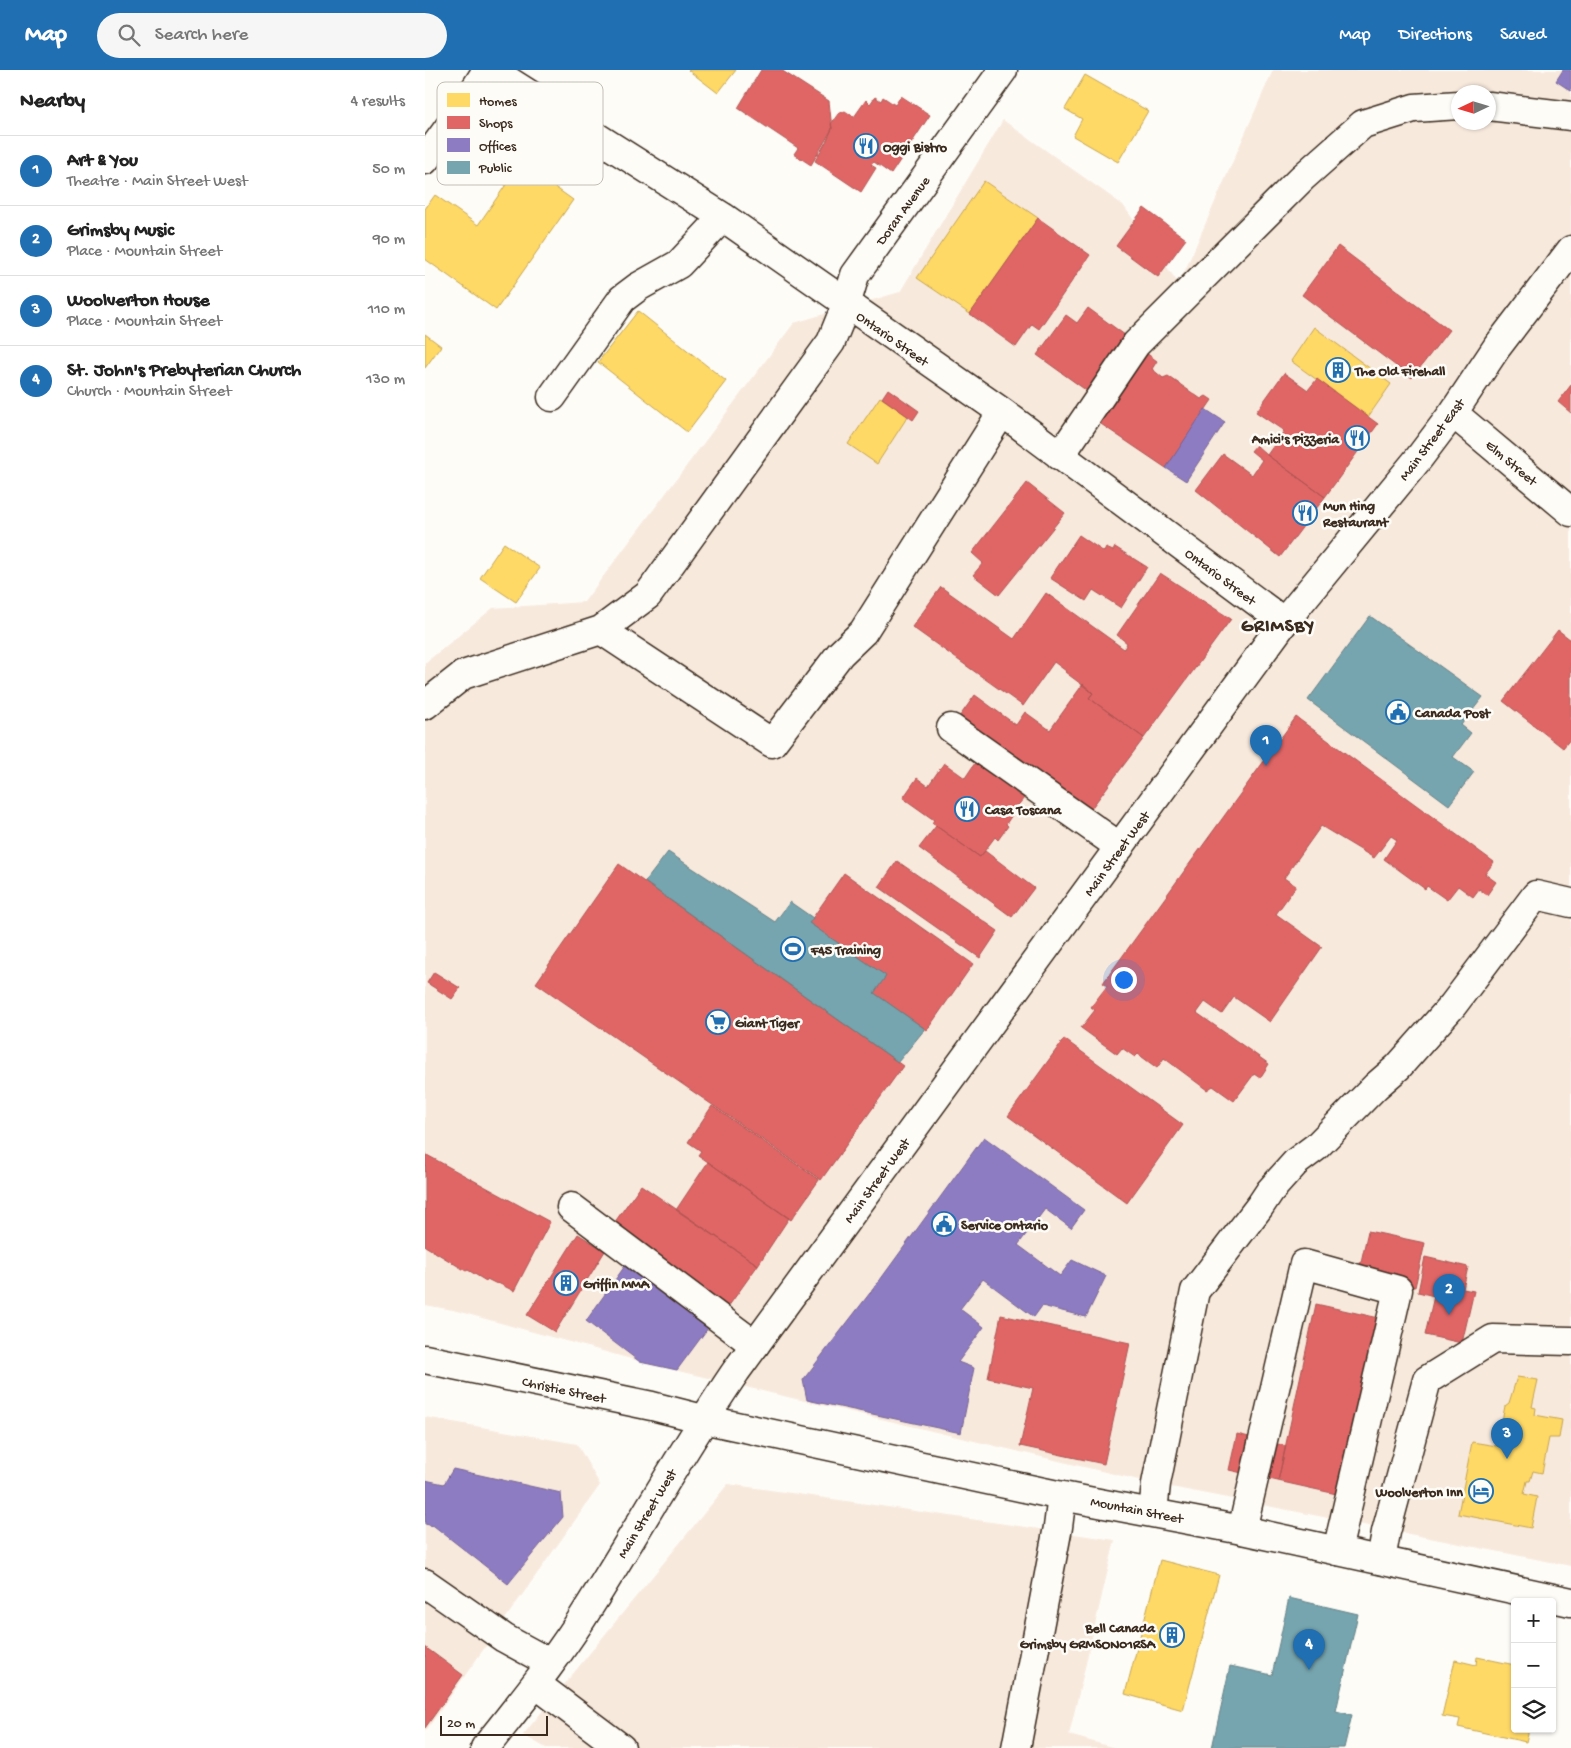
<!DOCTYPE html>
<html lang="en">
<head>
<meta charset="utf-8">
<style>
	body { margin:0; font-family:"Gochi Hand",sans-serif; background:#f6f6f6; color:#222 }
	.controls { position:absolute; right:15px; bottom:15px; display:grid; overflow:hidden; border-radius:5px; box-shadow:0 1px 4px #0004 }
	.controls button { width:45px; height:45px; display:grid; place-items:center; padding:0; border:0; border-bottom:1px solid #e0e0e0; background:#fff; color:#222; font:25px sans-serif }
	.compass { position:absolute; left:1026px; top:15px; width:45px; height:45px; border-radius:50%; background:#fff; box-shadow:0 1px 4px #0004; rotate:266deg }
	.scale { position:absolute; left:15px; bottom:12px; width:108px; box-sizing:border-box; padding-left:5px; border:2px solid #3b2a1e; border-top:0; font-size:14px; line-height:18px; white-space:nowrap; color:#3b2a1e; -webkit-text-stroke:4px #fdfcf7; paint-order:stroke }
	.you { position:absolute; left:698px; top:909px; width:18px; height:18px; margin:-12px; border:4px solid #fff; border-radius:50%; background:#1a73e8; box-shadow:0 0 0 8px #1a73e833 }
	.badge { display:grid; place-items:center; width:32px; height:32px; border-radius:50%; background:#1f6fb2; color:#fff; font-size:16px; font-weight:700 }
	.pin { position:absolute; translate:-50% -41px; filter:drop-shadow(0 1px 2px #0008) }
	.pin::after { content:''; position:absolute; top:26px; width:18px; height:15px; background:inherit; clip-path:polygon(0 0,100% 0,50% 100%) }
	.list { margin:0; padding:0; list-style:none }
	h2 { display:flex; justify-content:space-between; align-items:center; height:65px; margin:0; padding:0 20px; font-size:21px }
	h2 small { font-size:16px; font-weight:400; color:#767676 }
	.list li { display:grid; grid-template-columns:32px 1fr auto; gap:15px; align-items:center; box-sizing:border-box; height:70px; padding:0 20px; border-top:1px solid #e0e0e0 }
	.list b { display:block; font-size:19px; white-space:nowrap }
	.list p { margin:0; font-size:16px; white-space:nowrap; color:#767676 }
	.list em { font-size:16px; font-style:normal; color:#767676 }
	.icon { flex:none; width:28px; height:28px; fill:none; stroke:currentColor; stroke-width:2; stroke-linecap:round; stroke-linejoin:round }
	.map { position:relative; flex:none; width:1146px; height:1678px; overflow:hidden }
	header { display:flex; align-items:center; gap:30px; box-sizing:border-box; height:70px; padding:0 25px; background:#1f6fb2; color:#fff }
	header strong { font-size:24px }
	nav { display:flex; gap:28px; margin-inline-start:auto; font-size:18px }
	.search { width:350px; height:45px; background:#f6f6f6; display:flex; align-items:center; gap:12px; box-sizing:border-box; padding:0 18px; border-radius:28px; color:#767676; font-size:19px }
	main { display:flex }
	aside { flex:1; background:#fff }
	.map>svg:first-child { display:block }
</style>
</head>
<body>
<header>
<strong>Map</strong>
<div class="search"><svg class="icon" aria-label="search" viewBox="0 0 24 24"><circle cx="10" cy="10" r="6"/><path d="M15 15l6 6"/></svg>Search here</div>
<nav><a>Map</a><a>Directions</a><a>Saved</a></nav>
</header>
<main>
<aside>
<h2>Nearby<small>4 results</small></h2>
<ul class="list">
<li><span class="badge">1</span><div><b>Art &amp; You</b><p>Theatre · Main Street West</p></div><em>50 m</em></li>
<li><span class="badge">2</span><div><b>Grimsby Music</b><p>Place · Mountain Street</p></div><em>90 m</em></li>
<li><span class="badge">3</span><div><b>Woolverton House</b><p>Place · Mountain Street</p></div><em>110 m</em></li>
<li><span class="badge">4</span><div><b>St. John's Prebyterian Church</b><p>Church · Mountain Street</p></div><em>130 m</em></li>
</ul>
</aside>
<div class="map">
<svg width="1146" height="1678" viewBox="0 0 1146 1678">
	<rect width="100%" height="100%" fill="#fdfcf7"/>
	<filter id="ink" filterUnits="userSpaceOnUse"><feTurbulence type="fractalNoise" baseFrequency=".02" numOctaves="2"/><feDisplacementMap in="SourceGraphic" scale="10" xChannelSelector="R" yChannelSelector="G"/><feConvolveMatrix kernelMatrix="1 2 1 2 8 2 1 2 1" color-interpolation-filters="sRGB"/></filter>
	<g filter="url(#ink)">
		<!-- built -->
		<path fill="#f8e9dd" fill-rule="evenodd" d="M 848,0 L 1146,0 L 1146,1496 L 731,1414 L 232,1296 L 28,1240 L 0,1235 L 0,593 L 68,538 L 159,532 L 369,253 L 475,222 L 578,50 L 698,135 L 754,214 ZM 1034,22 L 1064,22 L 1064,52 L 1034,52 Z
			M 0,1347 L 152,1374 L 175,1415 L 0,1662 Z
			M 303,1414 L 690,1470 L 644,1665 L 690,1678 L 121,1678 L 98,1665 Z"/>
		<!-- homes -->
		<path fill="#ffd966" stroke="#c4a450" d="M 263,0 L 311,0 L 293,23 Z
			M 660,5 L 723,41 L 693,92 L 648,66 L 657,49 L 640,39 Z
			M 96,93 L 148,130 L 71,240 L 0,189 L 0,139 L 10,125 L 53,155 Z
			M 559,111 L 613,148 L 545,244 L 492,208 Z
			M 213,241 L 301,311 L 262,362 L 173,292 Z
			M 889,257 L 966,314 L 943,347 L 866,291 Z
			M 0,264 L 16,276 L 0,298 Z
			M 455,327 L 483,346 L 452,394 L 423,374 Z
			M 79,473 L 115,498 L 91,532 L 55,508 Z
			M 1092,1307 L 1113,1310 L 1107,1337 L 1111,1338 L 1110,1345 L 1137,1350 L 1134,1368 L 1124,1368 L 1117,1403 L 1108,1401 L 1105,1411 L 1102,1411 L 1099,1424 L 1112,1427 L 1106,1458 L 1033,1444 L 1047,1372 L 1072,1376 L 1080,1336 L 1084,1333 Z
			M 735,1490 L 794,1505 L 758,1640 L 700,1624 Z
			M 1052,1587 L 1090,1595 L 1090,1659 L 1104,1659 L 1101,1672 L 1033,1657 L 1035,1649 L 1017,1646 L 1030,1590 L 1051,1595 Z"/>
		<!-- shops -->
		<path fill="#e06666" stroke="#ae5450" d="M 336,0 L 356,0 L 404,31 L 407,59 L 386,95 L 369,84 L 373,78 L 313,38 Z
			M 476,26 L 505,45 L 466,104 L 449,92 L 446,95 L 451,98 L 436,122 L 390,91 L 402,70 L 407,59 L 406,54 L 413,44 L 420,41 L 429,47 L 441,30 L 445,34 L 450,27 L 456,31 L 458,27 L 470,35 Z
			M 719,138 L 761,169 L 733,207 L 691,176 Z
			M 613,148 L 665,185 L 614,259 L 607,254 L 591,277 L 545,244 Z
			M 913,176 L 1024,260 L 987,308 L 877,225 Z
			M 663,238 L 708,271 L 669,326 L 612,285 L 641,245 L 652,253 Z
			M 721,283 L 732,291 L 727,299 L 738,308 L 743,306 L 776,329 L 781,326 L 787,330 L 741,398 L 673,352 Z
			M 859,303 L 883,320 L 892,309 L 953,354 L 900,427 L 842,385 L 859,361 L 831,342 Z
			M 1146,315 L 1146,343 L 1133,332 Z
			M 463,319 L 494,341 L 488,350 L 457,328 Z
			M 831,375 L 842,385 L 900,427 L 855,487 L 771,420 L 798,384 L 827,405 L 837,390 L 826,381 Z
			M 602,413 L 640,443 L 574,525 L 548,505 L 558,493 L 547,483 Z
			M 654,465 L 679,482 L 681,478 L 688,481 L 690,477 L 722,497 L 696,538 L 668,520 L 661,531 L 625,508 Z
			M 735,503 L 806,549 L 719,668 L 664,628 L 668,623 L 640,602 L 641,601 L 629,592 L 598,636 L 487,557 L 516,517 L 589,569 L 621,523 L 699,579 L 702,573 L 692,565 Z
			M 1133,560 L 1146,570 L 1146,668 L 1138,678 L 1078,631 Z
			M 658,614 L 668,623 L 664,628 L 719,668 L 662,744 L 532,650 L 550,625 L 591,655 L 600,642 L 625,660 Z
			M 871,647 L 1069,792 L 1060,804 L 1071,812 L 1062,825 L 1054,819 L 1048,827 L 1033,816 L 1022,830 L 1002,816 L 1000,819 L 959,789 L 972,770 L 966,766 L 949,788 L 896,756 L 859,808 L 871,816 L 851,844 L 897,877 L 845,952 L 809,927 L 797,944 L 780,932 L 772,943 L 844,994 L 835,1008 L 829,1004 L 809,1031 L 788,1016 L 782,1020 L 739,988 L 732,998 L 713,984 L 710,987 L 697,978 L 692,984 L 656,958 L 670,940 L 666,937 L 682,916 L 678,913 Z
			M 552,690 L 593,719 L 591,723 L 599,728 L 590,739 L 591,739 L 581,754 L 583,756 L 573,770 L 570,767 L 555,787 L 507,753 L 509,750 L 478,728 L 492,708 L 503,716 L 519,693 L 540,708 Z
			M 511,756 L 555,787 L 560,781 L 609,818 L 587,847 L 494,778 Z
			M 472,791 L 573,861 L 555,888 L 454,817 Z
			M 194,794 L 478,996 L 396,1110 L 111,913 Z
			M 419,803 L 548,894 L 502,960 L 449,923 L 461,906 L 384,853 Z
			M 9,902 L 35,918 L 27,929 L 2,913 Z
			M 639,969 L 758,1055 L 702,1133 L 583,1046 Z
			M 287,1036 L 394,1110 L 366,1150 L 273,1085 L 276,1081 L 263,1072 Z
			M 0,1084 L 125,1152 L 89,1221 L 73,1213 L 72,1214 L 62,1209 L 61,1211 L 43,1200 L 41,1201 L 0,1176 Z
			M 283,1092 L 364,1148 L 333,1195 L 251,1140 Z
			M 216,1115 L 333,1195 L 303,1237 L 187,1156 Z
			M 943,1161 L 1000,1173 L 990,1217 L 933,1205 Z
			M 153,1164 L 180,1181 L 130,1262 L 102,1245 Z
			M 1000,1187 L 1043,1197 L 1038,1219 L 1049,1221 L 1037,1273 L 1000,1265 L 1009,1226 L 993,1222 Z
			M 891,1234 L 954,1248 L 916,1425 L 853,1411 Z
			M 576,1245 L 705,1273 L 679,1394 L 595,1376 L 608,1318 L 563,1308 Z
			M 812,1364 L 861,1376 L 853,1411 L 804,1400 Z
			M 0,1577 L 38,1605 L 0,1658 Z"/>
		<!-- offices -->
		<path fill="#8e7cc3" stroke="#756392" d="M 1138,0 L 1146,0 L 1146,21 L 1131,11 Z
			M 780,339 L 800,352 L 761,411 L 741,398 Z
			M 559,1067 L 659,1140 L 646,1158 L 620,1139 L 593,1175 L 635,1206 L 647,1190 L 681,1206 L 661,1247 L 617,1236 L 609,1247 L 558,1209 L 535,1239 L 559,1257 L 533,1292 L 549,1298 L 536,1363 L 382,1330 L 378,1310 L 455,1210 Z
			M 202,1193 L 286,1254 L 252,1300 L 215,1292 L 161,1251 Z
			M 28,1399 L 136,1423 L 138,1447 L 83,1514 L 9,1456 L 0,1454 L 0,1410 L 19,1414 Z"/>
		<!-- public -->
		<path fill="#76a5af" stroke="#648084" d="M 945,546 L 1058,627 L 1036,655 L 1046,663 L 1028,687 L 1049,702 L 1024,735 L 883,630 Z
			M 243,782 L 350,852 L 365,832 L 388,848 L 384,853 L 461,906 L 449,923 L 500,959 L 473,992 L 220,812 Z
			M 864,1528 L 933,1544 L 911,1641 L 927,1645 L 919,1678 L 787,1678 L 805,1596 L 847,1605 Z"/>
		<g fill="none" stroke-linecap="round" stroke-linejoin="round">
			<defs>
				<path id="minor" d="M 66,0 L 298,147 L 577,342 L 859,552
					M 1064,36 L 1146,46
					M 0,90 L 38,38 L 62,0
					M 127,327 L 197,229 L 213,217 L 254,194 L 298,147
					M 635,386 L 711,274 L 877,108 L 938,54 L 989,38 L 1034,35
					M 176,560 L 347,673 L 415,584 L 438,562 L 577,342
					M 0,635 L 38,605 L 176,560 L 223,525 L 406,272 L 421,235 L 430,205 L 578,0
					M 526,658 L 695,777
					M 146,1137 L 330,1275
					M 728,1442 L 731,1414 L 770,1221 L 835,1136 L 845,1121 L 871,1092 L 891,1077 L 951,1016 L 973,997 L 1028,935 L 1111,825 L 1146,833
					M 817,1460 L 879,1194 L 973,1220 L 912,1481
					M 956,1490 L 961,1462 L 1002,1310 L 1068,1269 L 1146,1271
					M 0,1513 L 79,1568 L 125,1593
					M 111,1614 L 196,1678
					M 591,1678 L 633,1457 L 637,1426"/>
				<path id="major" d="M 1028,343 L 1146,442
					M 0,1289 L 227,1336 L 278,1349 L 637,1426 L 817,1460 L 1146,1532
					M 60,1678 C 97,1631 135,1585 166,1534 C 215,1456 259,1377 311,1301 L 859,552 L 994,388 L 1028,343 L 1072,277 L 1146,180"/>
			</defs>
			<!-- minor casing -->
			<use href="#minor" stroke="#3b2a1e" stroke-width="31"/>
			<!-- major casing -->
			<use href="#major" stroke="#3b2a1e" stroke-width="31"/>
			<!-- minor -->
			<use href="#minor" stroke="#fdfcf7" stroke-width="28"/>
			<!-- major -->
			<use href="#major" stroke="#fdfcf7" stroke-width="28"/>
		</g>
	</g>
	<!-- icons -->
	<defs>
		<symbol id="restaurant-ring" viewBox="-11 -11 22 22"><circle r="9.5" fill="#fdfcf7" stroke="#1f6fb2" stroke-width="1.5"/><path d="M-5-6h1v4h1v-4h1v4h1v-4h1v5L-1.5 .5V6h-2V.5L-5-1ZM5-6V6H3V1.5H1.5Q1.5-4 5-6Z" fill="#1f6fb2"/></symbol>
		<symbol id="building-ring" viewBox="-11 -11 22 22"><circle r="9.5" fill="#fdfcf7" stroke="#1f6fb2" stroke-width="1.5"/><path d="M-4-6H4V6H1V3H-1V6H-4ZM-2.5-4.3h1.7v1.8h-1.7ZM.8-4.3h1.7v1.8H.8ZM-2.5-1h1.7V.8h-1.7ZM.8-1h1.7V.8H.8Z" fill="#1f6fb2"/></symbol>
		<symbol id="civic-ring" viewBox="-11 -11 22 22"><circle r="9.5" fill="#fdfcf7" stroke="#1f6fb2" stroke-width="1.5"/><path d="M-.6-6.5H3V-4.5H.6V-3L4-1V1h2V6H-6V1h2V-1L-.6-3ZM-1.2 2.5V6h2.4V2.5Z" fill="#1f6fb2"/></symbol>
		<symbol id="stadium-ring" viewBox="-11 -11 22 22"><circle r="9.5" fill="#fdfcf7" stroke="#1f6fb2" stroke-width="1.5"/><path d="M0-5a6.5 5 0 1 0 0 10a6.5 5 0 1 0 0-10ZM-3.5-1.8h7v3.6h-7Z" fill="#1f6fb2"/></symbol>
		<symbol id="supermarket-ring" viewBox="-11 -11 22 22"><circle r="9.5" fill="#fdfcf7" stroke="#1f6fb2" stroke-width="1.5"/><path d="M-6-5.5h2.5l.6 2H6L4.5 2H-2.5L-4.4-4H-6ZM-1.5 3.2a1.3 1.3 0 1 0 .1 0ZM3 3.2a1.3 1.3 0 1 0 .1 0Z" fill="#1f6fb2"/></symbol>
		<symbol id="hotel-ring" viewBox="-11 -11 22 22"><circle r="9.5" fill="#fdfcf7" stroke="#1f6fb2" stroke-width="1.5"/><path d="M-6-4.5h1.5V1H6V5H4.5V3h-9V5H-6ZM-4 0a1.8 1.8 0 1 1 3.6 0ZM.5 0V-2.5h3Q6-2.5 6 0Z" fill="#1f6fb2"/></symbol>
	</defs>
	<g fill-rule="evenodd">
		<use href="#restaurant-ring" x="427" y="62" width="28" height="28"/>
		<use href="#building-ring" x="899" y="286" width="28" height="28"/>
		<use href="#restaurant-ring" x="918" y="354" width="28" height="28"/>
		<use href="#restaurant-ring" x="866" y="429" width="28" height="28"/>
		<use href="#civic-ring" x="959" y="628" width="28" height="28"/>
		<use href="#restaurant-ring" x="528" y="725" width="28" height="28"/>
		<use href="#stadium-ring" x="354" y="865" width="28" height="28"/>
		<use href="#supermarket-ring" x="279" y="938" width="28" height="28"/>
		<use href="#civic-ring" x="505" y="1140" width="28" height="28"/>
		<use href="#building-ring" x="127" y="1199" width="28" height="28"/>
		<use href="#hotel-ring" x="1042" y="1407" width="28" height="28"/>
		<use href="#building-ring" x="733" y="1551" width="28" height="28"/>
	</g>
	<g text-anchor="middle" stroke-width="5" stroke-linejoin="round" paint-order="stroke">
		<!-- poi labels -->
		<g font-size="14" font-weight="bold" fill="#3b2a1e" stroke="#fdfcf7" text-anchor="start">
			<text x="458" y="81">Oggi Bistro</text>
			<text x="930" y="305">The Old Firehall</text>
			<text x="914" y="373" text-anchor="end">Amici's Pizzeria</text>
			<text x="898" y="440">Mun Hing<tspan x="898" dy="16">Restaurant</tspan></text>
			<text x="990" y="647">Canada Post</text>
			<text x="560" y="744">Casa Toscana</text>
			<text x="386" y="884">F45 Training</text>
			<text x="310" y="957">Giant Tiger</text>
			<text x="536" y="1159">Service Ontario</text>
			<text x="158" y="1218">Griffin MMA</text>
			<text x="1038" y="1426" text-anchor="end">Woolverton Inn</text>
			<text x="730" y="1562" text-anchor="end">Bell Canada<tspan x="730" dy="16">Grimsby GRMSON01RSA</tspan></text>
		</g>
		<!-- street labels -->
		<g font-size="14" fill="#3b2a1e" stroke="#fdfcf7">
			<text transform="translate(477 140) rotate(-54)" y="5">Doran Avenue</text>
			<text transform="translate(468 268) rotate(35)" y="5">Ontario Street</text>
			<text transform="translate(1006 369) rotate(-53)" y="5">Main Street East</text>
			<text transform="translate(1087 392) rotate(40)" y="5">Elm Street</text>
			<text transform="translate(796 506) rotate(37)" y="5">Ontario Street</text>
			<text transform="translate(691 783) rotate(-54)" y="5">Main Street West</text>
			<text transform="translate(451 1110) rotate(-54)" y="5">Main Street West</text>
			<text transform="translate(139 1319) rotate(12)" y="5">Christie Street</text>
			<text transform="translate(712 1439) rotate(11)" y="5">Mountain Street</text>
			<text transform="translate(221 1443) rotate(-59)" y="5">Main Street West</text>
		</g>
		<!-- district labels -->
		<g font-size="19" font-weight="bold" letter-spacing="1" fill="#3b2a1e" stroke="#fdfcf7">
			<text x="853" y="561">GRIMSBY</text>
		</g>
	</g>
	<!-- legend -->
	<rect x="12" y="12" width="166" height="103" rx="8" fill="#fdfcf7" stroke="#c3bdb6" stroke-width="1"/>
	<rect x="22" y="23" width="23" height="14" fill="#ffd966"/>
	<rect x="22" y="46" width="23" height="13" fill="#e06666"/>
	<rect x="22" y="68" width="23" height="14" fill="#8e7cc3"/>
	<rect x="22" y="91" width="23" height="13" fill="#76a5af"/>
	<g font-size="14" fill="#3b2a1e">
		<text x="54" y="35">Homes</text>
		<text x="54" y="57">Shops</text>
		<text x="54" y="80">Offices</text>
		<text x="54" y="102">Public</text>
	</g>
</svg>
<div class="controls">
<button>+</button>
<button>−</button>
<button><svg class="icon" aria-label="layers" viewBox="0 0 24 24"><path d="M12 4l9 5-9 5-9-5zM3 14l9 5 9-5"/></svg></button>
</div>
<svg class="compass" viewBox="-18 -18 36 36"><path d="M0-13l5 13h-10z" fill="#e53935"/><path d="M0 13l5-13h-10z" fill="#767676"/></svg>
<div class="scale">20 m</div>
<div class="you"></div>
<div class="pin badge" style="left:841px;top:696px">1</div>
<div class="pin badge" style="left:1024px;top:1245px">2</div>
<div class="pin badge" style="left:1082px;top:1389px">3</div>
<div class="pin badge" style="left:884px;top:1600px">4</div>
</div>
</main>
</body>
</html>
